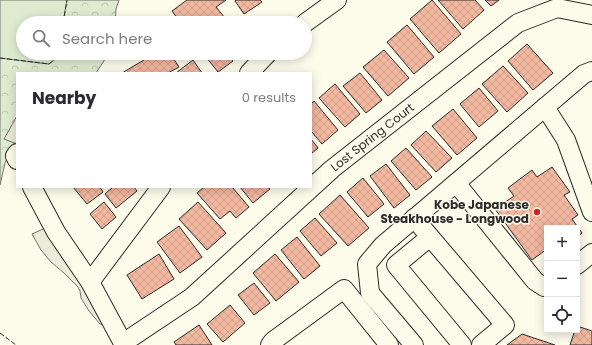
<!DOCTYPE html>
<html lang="en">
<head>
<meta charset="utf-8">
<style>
	body { margin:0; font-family:Poppins,sans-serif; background:#f2f2f3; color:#2b2b33 }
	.controls { position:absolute; right:12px; bottom:12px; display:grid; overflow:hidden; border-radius:0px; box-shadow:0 2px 10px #0003 }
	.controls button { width:36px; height:36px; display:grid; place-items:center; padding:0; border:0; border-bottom:1px solid #e1e1e2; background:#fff; color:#2b2b33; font:20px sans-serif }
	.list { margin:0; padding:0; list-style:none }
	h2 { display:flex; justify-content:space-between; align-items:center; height:52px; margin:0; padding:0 16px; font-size:17px }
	h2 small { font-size:13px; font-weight:400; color:#7c7c81 }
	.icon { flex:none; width:22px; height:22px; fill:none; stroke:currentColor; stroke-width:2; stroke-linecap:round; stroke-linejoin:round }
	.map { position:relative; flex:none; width:592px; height:345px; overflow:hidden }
	.search { position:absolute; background:#fff; box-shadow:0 2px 10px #0003; left:16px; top:16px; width:296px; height:44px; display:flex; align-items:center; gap:10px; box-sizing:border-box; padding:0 14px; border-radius:22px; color:#7c7c81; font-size:15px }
	.panel { position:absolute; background:#fff; box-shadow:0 2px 10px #0003; left:16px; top:72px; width:296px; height:116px; border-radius:0px }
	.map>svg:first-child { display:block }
</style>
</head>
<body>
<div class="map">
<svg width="592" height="345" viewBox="0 0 592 345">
	<defs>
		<pattern id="forest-crowns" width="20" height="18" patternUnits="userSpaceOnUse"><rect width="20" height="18" fill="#deebd1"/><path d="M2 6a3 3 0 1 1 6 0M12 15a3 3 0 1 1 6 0" fill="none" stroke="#bfcab4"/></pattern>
		<pattern id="building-cross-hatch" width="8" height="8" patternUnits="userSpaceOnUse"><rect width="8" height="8" fill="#f2b8a0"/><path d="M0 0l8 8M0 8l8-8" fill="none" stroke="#d09e8a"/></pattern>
	</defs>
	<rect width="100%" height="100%" fill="#fdfbea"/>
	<!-- forest -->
	<path fill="url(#forest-crowns)" stroke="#74746e" d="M 0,0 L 119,0 L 116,9 L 115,23 L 23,23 L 23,53 L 109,53 L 96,73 L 17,73 L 17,137 L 5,163 L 0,185 Z"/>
	<!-- pitch -->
	<path fill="#deebd1" stroke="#74746e" d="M 0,0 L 67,0 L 63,23 L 23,23 L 23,53 L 59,53 L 59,56 L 49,64 L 0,58 Z"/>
	<!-- parking -->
	<path fill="#eceadb" stroke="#74746e" d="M 17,116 L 17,144 L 4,139 Z
		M 52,225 L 115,328 L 100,324 L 89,311 L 81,298 L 80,291 L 78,287 L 64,273 L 51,262 L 41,250 L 32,234 Z"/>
	<!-- building -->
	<path fill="url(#building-cross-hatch)" stroke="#2b2b2b" d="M 187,0 L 226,0 L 216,7 L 225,18 L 218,23 L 181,23 L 172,11 Z
		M 236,0 L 260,0 L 262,2 L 244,14 L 235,1 Z
		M 432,0 L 461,34 L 439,53 L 410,19 Z
		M 438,0 L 475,0 L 484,10 L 463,29 Z
		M 485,0 L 499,0 L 491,6 Z
		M 161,17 L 165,23 L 151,23 Z
		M 407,25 L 434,57 L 414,74 L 387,42 Z
		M 527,44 L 553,73 L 533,90 L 508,61 Z
		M 384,50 L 409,78 L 388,96 L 363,67 Z
		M 140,53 L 170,53 L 179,67 L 168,73 L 122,73 L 144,60 Z
		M 212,53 L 227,53 L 233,61 L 218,72 L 206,57 Z
		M 193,60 L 202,73 L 176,73 Z
		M 503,66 L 528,93 L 507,112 L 482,84 Z
		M 360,73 L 382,100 L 366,113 L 343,86 Z
		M 335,84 L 360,114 L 345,127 L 319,98 Z
		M 479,88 L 498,111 L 479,127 L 460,104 Z
		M 314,101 L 338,130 L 322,144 L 311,131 L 311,104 Z
		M 453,109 L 477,138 L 457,155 L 432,126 Z
		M 426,131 L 452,158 L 436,172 L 411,145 Z
		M 311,139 L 318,148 L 311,154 Z
		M 406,148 L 432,177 L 416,190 L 391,161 Z
		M 386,164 L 410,195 L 394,208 L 370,176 Z
		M 552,167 L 570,192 L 564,195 L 578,215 L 572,219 L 582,233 L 577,237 L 577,228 L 547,228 L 547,249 L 532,260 L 495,209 L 514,196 L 508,188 L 532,170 L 537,177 Z
		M 363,178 L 384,204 L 368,217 L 347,192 Z
		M 73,187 L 100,187 L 103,192 L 87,204 Z
		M 113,187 L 134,187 L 137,191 L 116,208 L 105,194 Z
		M 204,187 L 232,187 L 249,207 L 236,218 L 230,211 L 220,219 L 197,193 Z
		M 240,187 L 268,187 L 270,189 L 253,203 Z
		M 340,195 L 369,228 L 348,246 L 319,214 Z
		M 104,202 L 116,217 L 102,229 L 90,214 Z
		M 198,202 L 226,233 L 207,250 L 179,219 Z
		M 315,218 L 337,243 L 321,256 L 300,231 Z
		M 179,226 L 202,257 L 180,273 L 157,242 Z
		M 297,237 L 320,266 L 304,279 L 281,250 Z
		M 159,254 L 174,279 L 142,299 L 127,275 Z
		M 275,254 L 299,282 L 276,301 L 253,273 Z
		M 254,283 L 270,303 L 254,315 L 238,295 Z
		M 230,305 L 245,323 L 223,342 L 207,324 Z
		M 199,325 L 212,345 L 176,345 L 174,342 Z
		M 577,326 L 592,331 L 592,345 L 570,345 L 575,330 L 577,330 Z
		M 522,334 L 555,345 L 507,345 Z"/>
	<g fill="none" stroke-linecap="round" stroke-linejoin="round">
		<defs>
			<g id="minor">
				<path d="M 305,23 L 337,0"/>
				<path d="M 249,73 L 268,53"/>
				<path d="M 545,107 L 566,140 L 592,212"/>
				<path d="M 17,153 L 15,156 L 17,160"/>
				<path d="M 456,183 L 535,281 L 544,287 L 547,287"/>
				<path d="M 32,187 L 56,232 L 90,282 L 124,345"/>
				<path d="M 414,218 L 505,325 L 481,345"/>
				<path d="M 430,237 L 396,265 L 462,345"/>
				<path d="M 577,265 L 592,253"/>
				<path d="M 90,282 L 161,187"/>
				<path id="s1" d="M 123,343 L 192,297 L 332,169 L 518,23 L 557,8 L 592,15"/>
				<path d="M 270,345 L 273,341 L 344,289 L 389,345"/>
				<path d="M 414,345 L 370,293 L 367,264 L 383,245 L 584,74 L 592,71"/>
			</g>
		</defs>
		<!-- minor casing -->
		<use href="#minor" stroke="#2b2b2b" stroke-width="20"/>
		<!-- minor -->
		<use href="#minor" stroke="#fdfbea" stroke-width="18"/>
		<!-- fence -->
		<path stroke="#2b2b2b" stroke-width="1" stroke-dasharray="5 2" stroke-linecap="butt" d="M 63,23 L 67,0
			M 0,58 L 49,64 L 59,56 L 59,53
			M 0,333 L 16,345"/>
	</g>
	<!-- markers -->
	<circle fill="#c62828" stroke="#fdfbea" stroke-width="1.5" cx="537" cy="212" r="4"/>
	<g text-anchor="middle" stroke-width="3" stroke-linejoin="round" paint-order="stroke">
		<!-- street labels -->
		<g font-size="12" fill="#2b2b2b" stroke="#fdfbea">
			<text dy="4" stroke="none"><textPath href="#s1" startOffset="324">Lost Spring Court</textPath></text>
		</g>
		<!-- poi labels -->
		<g font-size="12" font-weight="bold" fill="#2b2b2b" stroke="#fdfbea" text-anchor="end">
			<text x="529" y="209">Kobe Japanese<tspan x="529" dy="14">Steakhouse - Longwood</tspan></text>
		</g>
	</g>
</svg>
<div class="controls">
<button>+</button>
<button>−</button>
<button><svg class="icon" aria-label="locate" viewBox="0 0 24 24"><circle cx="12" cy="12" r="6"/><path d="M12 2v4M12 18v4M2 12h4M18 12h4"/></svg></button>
</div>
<div class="search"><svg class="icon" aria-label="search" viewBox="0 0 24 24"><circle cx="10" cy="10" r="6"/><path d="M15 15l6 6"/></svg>Search here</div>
<section class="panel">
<h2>Nearby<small>0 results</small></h2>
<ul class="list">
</ul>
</section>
</div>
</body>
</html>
